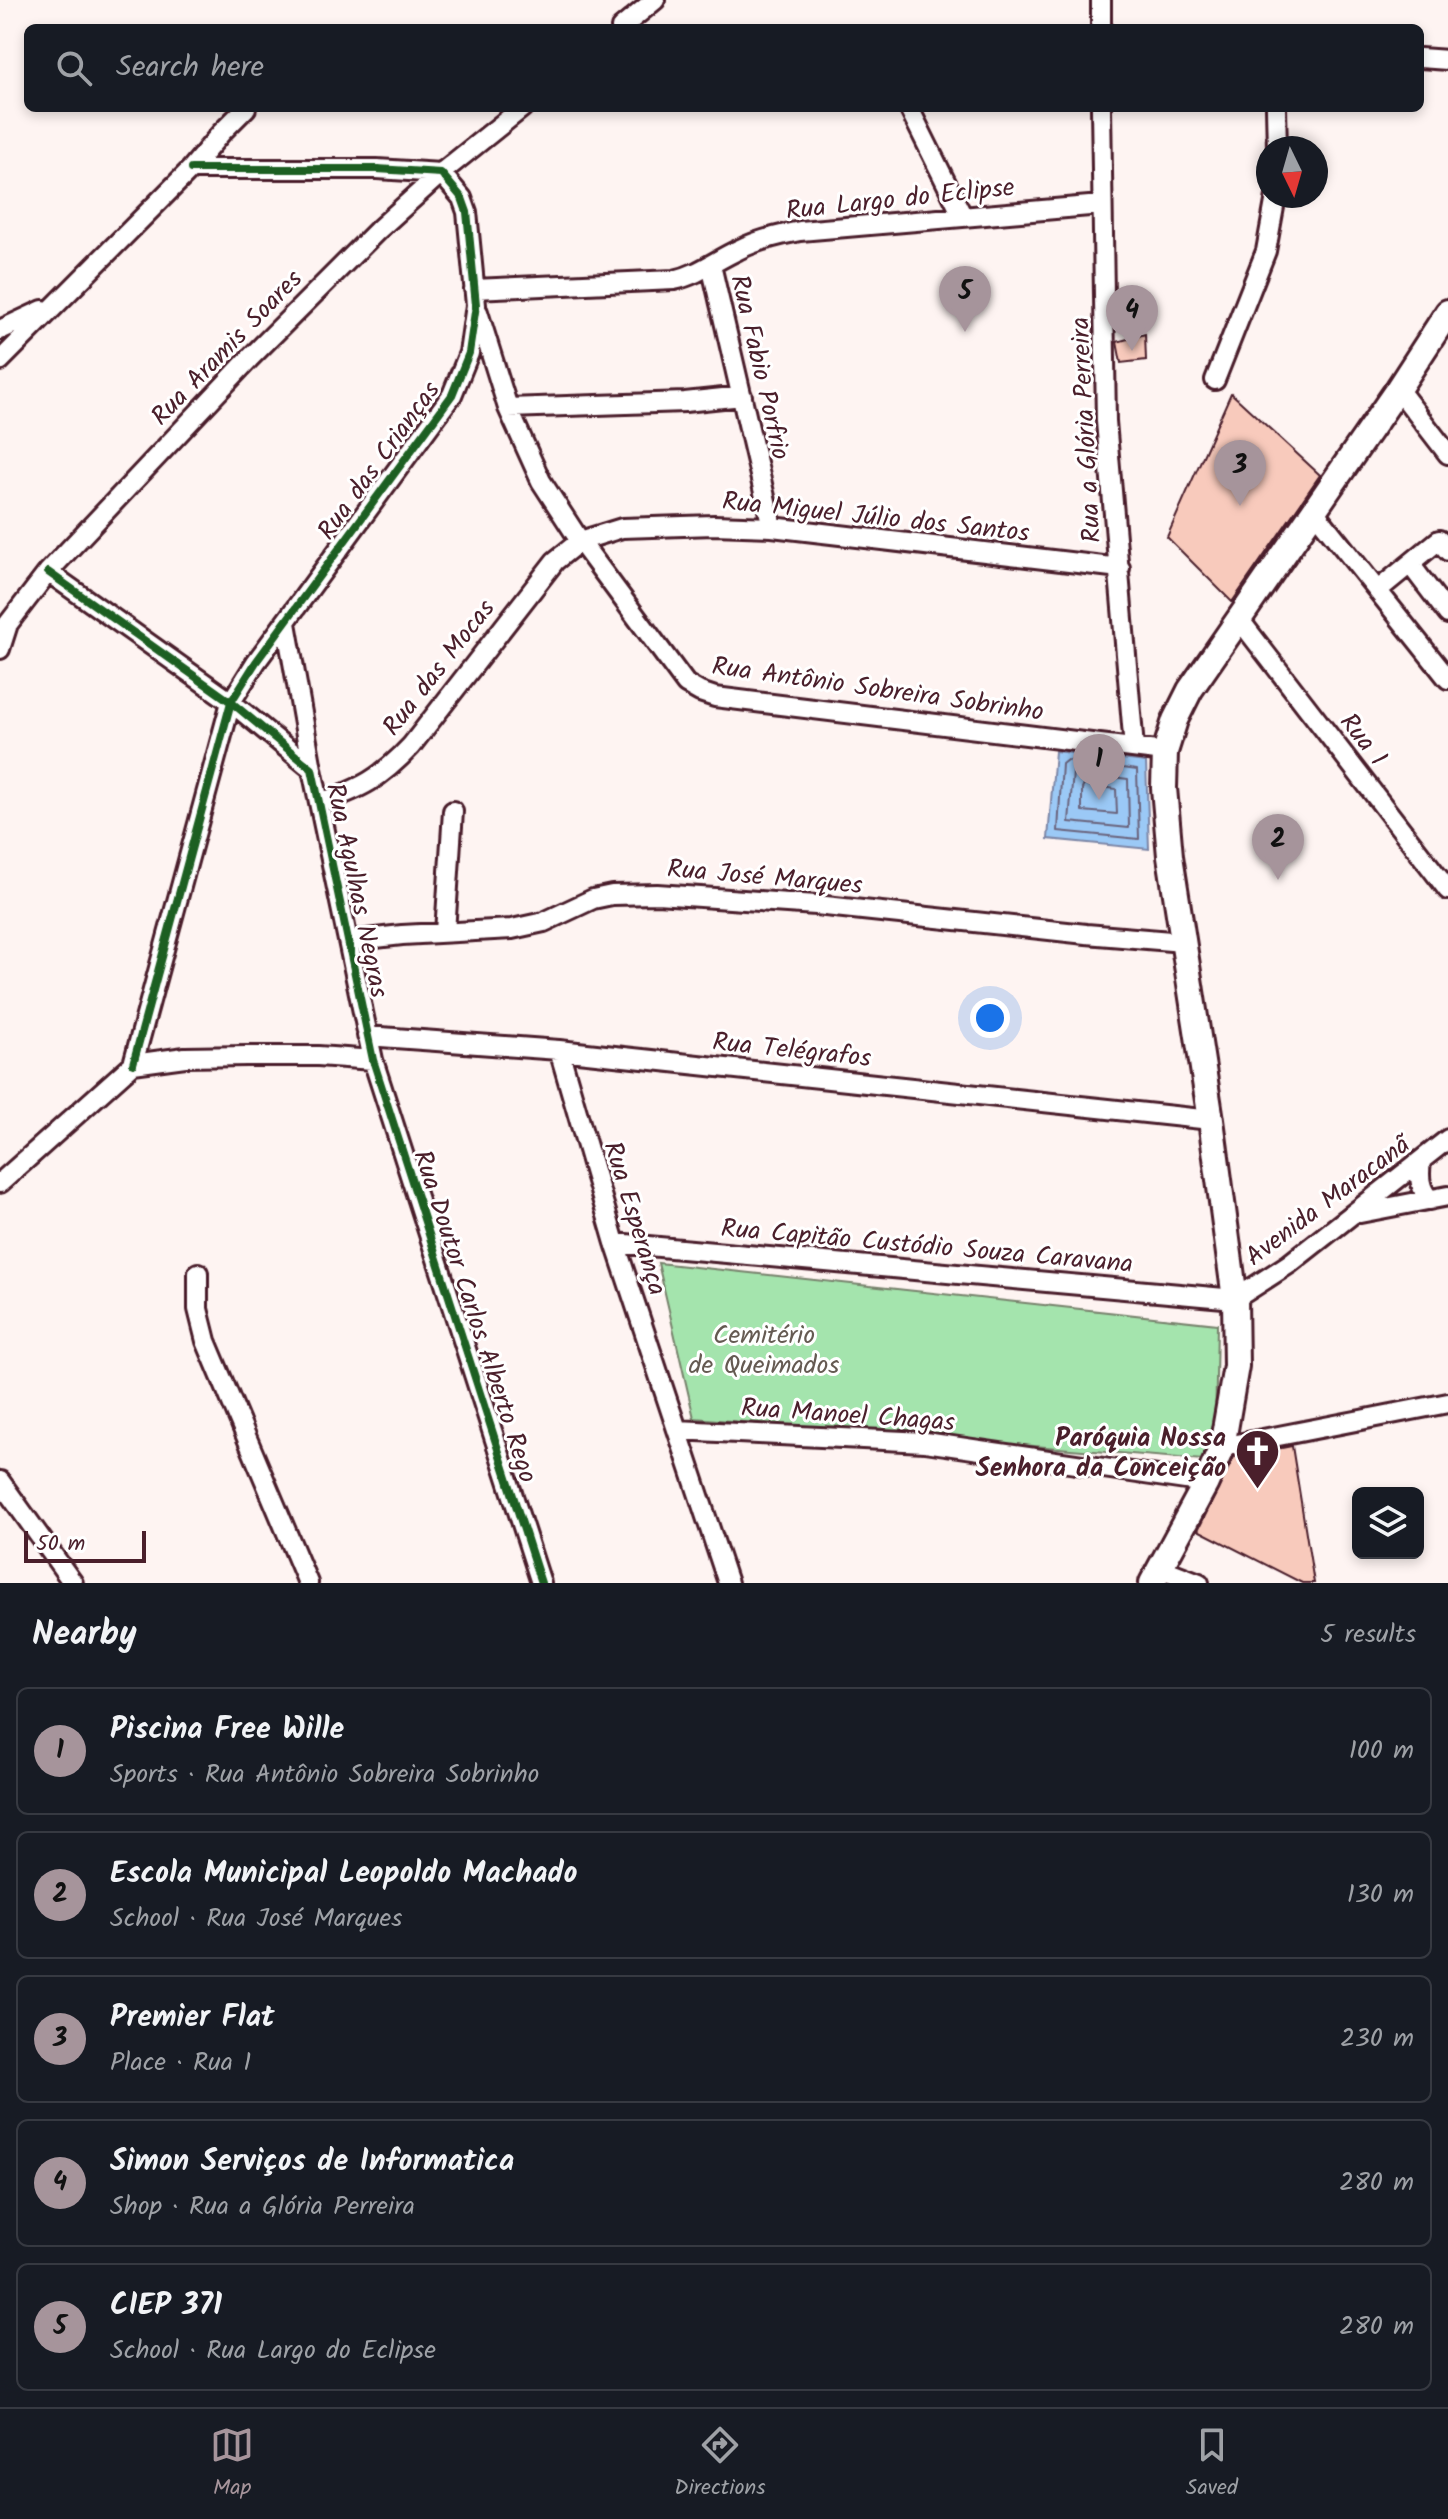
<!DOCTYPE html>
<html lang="en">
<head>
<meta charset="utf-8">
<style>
	body { margin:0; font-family:Kalam,sans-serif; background:#20242c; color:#f1f3f6 }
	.controls { position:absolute; right:24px; bottom:24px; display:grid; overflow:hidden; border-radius:12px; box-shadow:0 4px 12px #0003 }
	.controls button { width:72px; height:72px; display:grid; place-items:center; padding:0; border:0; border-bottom:2px solid #363941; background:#171b24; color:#f1f3f6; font:40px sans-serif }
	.compass { position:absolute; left:1256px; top:136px; width:72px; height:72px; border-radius:50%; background:#171b24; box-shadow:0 4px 12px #0003; rotate:175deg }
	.scale { position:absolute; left:24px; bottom:20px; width:122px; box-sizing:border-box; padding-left:8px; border:4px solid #4a1f2b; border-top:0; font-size:22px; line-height:28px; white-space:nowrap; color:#4a1f2b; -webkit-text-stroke:6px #fff; paint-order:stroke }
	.you { position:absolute; left:990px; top:1018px; width:28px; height:28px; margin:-20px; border:6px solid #fff; border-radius:50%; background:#1a73e8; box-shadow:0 0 0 12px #1a73e833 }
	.badge { display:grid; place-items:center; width:52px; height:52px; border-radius:50%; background:#a6949b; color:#111; font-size:26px; font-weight:700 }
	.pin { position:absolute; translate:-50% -66px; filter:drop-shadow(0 2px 4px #0008) }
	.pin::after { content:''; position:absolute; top:42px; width:28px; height:24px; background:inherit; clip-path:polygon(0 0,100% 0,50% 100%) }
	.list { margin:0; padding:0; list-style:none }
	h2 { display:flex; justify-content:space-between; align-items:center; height:104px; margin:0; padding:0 32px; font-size:34px }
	h2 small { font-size:26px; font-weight:400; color:#9ea1a6 }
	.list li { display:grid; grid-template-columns:52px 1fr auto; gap:24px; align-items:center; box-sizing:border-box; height:128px; margin:0 16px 16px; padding:0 16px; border:2px solid #363941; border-radius:12px }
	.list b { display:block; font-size:30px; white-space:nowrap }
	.list p { margin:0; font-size:26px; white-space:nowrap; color:#9ea1a6 }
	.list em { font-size:26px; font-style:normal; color:#9ea1a6 }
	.icon { flex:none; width:44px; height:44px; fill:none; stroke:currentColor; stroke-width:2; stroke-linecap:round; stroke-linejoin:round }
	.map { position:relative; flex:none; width:1448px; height:1583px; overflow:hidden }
	.search { position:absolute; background:#171b24; box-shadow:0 4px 12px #0003; left:24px; right:24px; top:24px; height:88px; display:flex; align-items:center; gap:20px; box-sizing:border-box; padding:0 28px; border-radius:12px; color:#9ea1a6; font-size:30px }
	.sheet { height:824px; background:#171b24 }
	nav { display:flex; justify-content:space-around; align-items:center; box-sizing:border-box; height:112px; border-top:2px solid #363941; background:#171b24; font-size:22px; color:#9ea1a6 }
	nav a { display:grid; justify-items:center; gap:4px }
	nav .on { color:#a6949b }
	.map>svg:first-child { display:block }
</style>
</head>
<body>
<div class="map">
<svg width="1448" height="1583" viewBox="0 0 1448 1583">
	<rect width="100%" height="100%" fill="#fef4f2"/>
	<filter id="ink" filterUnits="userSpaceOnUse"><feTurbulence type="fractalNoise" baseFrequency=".0125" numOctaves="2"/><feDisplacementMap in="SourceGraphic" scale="16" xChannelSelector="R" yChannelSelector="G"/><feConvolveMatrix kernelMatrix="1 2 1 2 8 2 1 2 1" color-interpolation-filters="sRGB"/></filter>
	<g filter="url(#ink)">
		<!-- green -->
		<path fill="#a4e4ad" stroke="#77826c" stroke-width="2" d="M 658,1263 L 1217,1324 L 1215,1433 L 1203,1460 L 694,1418 Z"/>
		<!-- water -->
		<path fill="#9bc9f6" stroke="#7b85a5" stroke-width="2" d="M 1055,751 L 1146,762 L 1149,849 L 1048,839 Z"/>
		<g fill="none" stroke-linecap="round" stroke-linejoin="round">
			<!-- shore -->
			<path stroke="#6a637c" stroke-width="2" d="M 1067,760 L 1137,770 L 1139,839 L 1058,831 L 1062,764 Z
				M 1073,772 L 1128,779 L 1129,828 L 1069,822 Z
				M 1084,785 L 1116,789 L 1117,814 L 1082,811 L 1082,789 Z"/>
		</g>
		<!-- building -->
		<path fill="#f8cabc" stroke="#4a1f2b" stroke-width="2" d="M 1145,334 L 1146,360 L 1121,363 L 1117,342 Z
			M 1231,393 L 1320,475 L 1232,602 L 1167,537 Z
			M 1292,1446 L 1314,1583 L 1302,1583 L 1198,1530 L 1234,1457 Z"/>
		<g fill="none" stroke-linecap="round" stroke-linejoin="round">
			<defs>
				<path id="minor" d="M 621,28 L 655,0
					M 1101,28 L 1101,0
					M 1420,58 L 1448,60
					M 909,108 L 963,217
					M 1101,108 L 1106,421 L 1134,748
					M 1276,108 L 1277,148
					M 711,265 L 772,527
					M 474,289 L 674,280 C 698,275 716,260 738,250 C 757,240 779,235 800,231 L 1101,205
					M 478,312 L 508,408 L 541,481 L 580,541 L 686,684 L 700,692 L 715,697 L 1165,752
					M 0,330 L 43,310
					M 0,361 L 191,169 L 221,133 L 246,108
					M 1215,380 L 1266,251 L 1276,196
					M 1398,389 L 1448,454
					M 508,408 L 685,402 L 742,396
					M 1314,511 L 1448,679
					M 1410,564 L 1448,614
					M 48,572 L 231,702 L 312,769 L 373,1060 L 541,1583
					M 1378,590 L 1439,540 L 1448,551
					M 1239,619 L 1448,890
					M 286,623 L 312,769
					M 0,649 L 8,624 L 48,572 L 249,359 L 378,230 L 441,173 L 522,108
					M 320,803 C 362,788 380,779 411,746 L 555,561 L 580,541 L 622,528 L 714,525 L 772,527 L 1120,568
					M 445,932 L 453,811
					M 349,941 L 402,935 L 512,929 L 544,922 L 593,899 L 612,895 L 657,894 L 816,905 L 1086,934 L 1183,942
					M 367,1036 L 559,1050 L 1211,1120
					M 559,1050 L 615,1243 L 728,1583
					M 133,1064 L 231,702 L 256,662 L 452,395 L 469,353 L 476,305 L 467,212 L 462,198 L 441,173 L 377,169 L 191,169
					M 1421,1161 C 1419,1176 1419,1188 1430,1200
					M 0,1183 L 133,1064 L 185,1057 L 246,1056 L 318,1056 L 373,1060
					M 1360,1213 L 1448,1196
					M 615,1243 L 1235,1299 L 1289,1264 L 1448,1139
					M 198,1273 L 198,1309 L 206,1341 L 308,1583
					M 677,1430 L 925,1442 L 1206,1483
					M 1222,1447 L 1448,1403
					M 0,1481 L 73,1583
					M 1160,1568 L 1199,1583"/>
				<path id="major" d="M 1152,1583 L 1206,1483 L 1222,1447 L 1236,1366 L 1235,1299 L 1211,1120 L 1170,856 L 1164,788 L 1165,752 L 1175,720 L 1190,690 L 1398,389 L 1448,312"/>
			</defs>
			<!-- minor casing -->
			<use href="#minor" stroke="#4a1f2b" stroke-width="24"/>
			<!-- major casing -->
			<use href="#major" stroke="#4a1f2b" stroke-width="30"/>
			<!-- minor -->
			<use href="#minor" stroke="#fff" stroke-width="18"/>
			<!-- major -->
			<use href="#major" stroke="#fff" stroke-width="24"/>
			<defs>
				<path id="cycleway" d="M 48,572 L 231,702 L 312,769 L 373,1060 L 541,1583
					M 133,1064 L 231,702 L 256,662 L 452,395 L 469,353 L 476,305 L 467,212 L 462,198 L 441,173 L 377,169 L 191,169"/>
			</defs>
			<!-- cycleway casing -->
			<use href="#cycleway" stroke="#fff" stroke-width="13"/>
			<!-- cycleway -->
			<use href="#cycleway" stroke="#1b5e20" stroke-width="8"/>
		</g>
	</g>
	<!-- icons -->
	<defs>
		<symbol id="church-pin" viewBox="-11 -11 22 30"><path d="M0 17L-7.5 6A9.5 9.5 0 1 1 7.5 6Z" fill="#4a1f2b" stroke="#fff"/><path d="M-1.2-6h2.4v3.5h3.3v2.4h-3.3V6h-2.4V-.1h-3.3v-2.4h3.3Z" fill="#fff"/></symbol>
	</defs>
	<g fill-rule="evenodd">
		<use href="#church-pin" x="1232" y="1426" width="51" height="69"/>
	</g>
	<g text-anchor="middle" stroke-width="6" stroke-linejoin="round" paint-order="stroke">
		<!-- street labels -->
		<g font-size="26" fill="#4a1f2b" stroke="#fff">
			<text transform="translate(900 198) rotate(-6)" y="9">Rua Largo do Eclipse</text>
			<text transform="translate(226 347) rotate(-46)" y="9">Rua Aramis Soares</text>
			<text transform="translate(761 367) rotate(77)" y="9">Rua Fabio Porfrio</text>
			<text transform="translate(1085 430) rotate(-93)" y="9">Rua a Glória Perreira</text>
			<text transform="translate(378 460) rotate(-54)" y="9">Rua das Crianças</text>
			<text transform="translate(876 516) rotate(6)" y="9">Rua Miguel Júlio dos Santos</text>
			<text transform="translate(438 667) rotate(-52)" y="9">Rua das Mocas</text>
			<text transform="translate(878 688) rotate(8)" y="9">Rua Antônio Sobreira Sobrinho</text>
			<text transform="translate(1364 739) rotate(52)" y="9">Rua 1</text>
			<text transform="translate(765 876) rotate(5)" y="9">Rua José Marques</text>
			<text transform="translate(358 890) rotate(78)" y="9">Rua Agulhas Negras</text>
			<text transform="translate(792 1049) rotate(6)" y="9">Rua Telégrafos</text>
			<text transform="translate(1327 1200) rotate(-37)" y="9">Avenida Maracanã</text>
			<text transform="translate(636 1218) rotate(73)" y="9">Rua Esperança</text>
			<text transform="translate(927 1245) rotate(5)" y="9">Rua Capitão Custódio Souza Caravana</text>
			<text transform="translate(476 1316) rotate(72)" y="9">Rua Doutor Carlos Alberto Rego</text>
			<text transform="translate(848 1414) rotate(4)" y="9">Rua Manoel Chagas</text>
		</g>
		<!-- park labels -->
		<g font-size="26" fill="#655a52" stroke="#fff">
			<text x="764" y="1343">Cemitério<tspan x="764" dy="30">de Queimados</tspan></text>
		</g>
		<!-- poi labels -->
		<g font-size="26" font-weight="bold" fill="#4a1f2b" stroke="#fff" text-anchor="end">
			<text x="1226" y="1446">Paróquia Nossa<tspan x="1226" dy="30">Senhora da Conceição</tspan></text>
		</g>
	</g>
</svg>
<div class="controls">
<button><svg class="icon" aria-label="layers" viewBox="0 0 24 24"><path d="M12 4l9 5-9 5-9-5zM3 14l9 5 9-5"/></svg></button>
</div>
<svg class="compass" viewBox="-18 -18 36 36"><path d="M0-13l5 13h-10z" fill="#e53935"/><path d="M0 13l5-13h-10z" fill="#9ea1a6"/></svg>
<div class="scale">50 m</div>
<div class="you"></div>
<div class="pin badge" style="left:1099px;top:800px">1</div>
<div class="pin badge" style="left:1278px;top:880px">2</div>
<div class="pin badge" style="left:1240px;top:506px">3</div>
<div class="pin badge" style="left:1132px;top:351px">4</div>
<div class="pin badge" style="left:965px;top:332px">5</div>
<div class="search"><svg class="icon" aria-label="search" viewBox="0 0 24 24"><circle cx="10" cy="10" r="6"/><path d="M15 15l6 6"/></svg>Search here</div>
</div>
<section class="sheet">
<h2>Nearby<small>5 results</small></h2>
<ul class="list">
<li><span class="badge">1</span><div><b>Piscina Free Wille</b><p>Sports · Rua Antônio Sobreira Sobrinho</p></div><em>100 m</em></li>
<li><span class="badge">2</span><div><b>Escola Municipal Leopoldo Machado</b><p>School · Rua José Marques</p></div><em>130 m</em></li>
<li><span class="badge">3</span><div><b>Premier Flat</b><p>Place · Rua 1</p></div><em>230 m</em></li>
<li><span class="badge">4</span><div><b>Simon Serviços de Informatica</b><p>Shop · Rua a Glória Perreira</p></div><em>280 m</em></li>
<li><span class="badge">5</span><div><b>CIEP 371</b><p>School · Rua Largo do Eclipse</p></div><em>280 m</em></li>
</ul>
</section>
<nav>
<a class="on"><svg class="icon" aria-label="map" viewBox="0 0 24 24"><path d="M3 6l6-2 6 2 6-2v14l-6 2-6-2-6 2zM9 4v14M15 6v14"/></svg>Map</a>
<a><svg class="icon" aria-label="directions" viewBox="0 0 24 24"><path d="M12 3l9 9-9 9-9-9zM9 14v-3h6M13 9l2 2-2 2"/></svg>Directions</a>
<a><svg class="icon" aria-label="saved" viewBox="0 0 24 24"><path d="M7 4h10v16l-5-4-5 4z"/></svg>Saved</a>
</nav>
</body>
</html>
